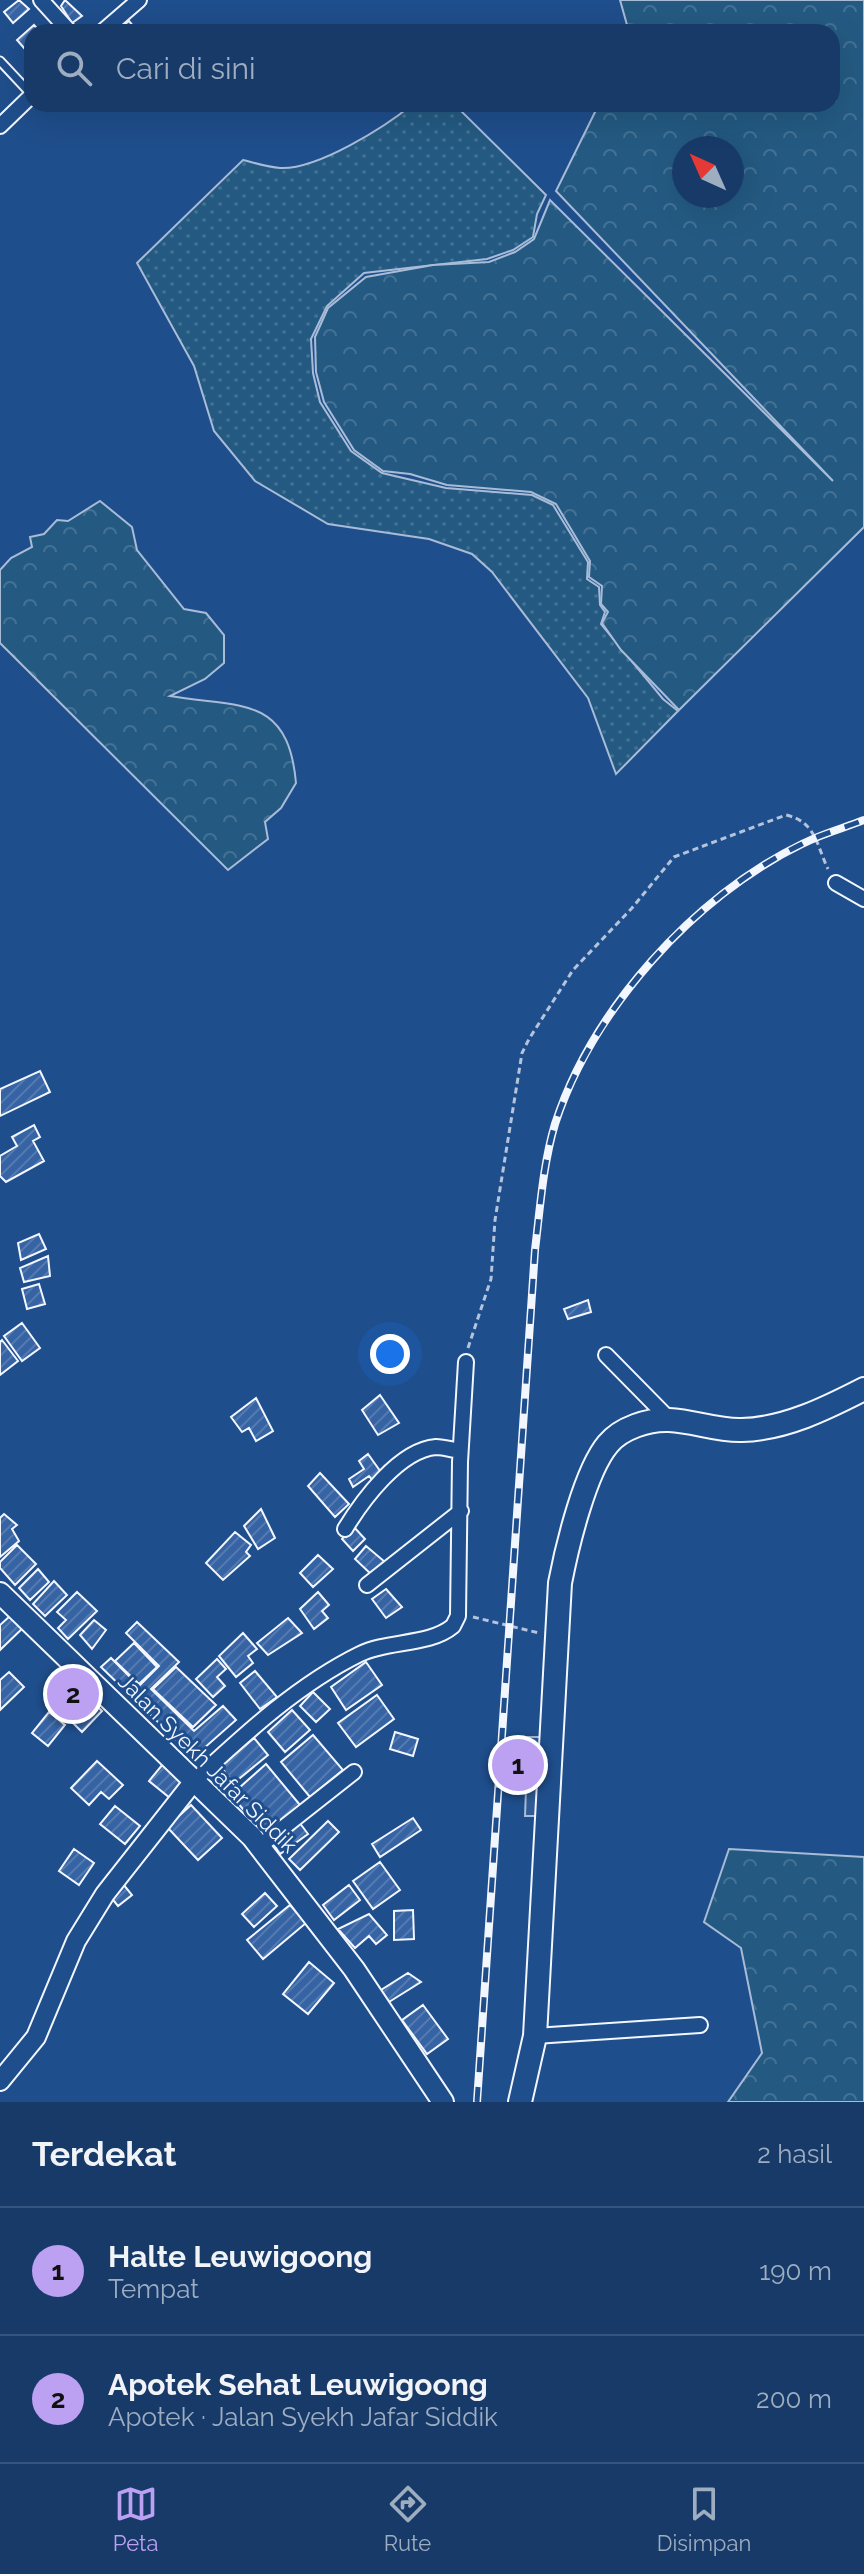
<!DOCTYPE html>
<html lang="id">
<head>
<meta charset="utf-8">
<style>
	body { margin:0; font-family:Raleway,sans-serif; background:#20416f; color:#f1f3f6 }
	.compass { position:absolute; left:672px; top:136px; width:72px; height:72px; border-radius:50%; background:#173a69; box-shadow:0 8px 32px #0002; rotate:315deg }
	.you { position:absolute; left:390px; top:1354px; width:28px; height:28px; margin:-20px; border:6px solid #fff; border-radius:50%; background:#1a73e8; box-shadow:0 0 0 12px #1a73e833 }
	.badge { display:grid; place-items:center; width:52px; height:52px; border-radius:50%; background:#bca0f2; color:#111; font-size:26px; font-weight:700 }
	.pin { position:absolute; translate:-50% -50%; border:4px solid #fff; box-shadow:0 2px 8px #0006 }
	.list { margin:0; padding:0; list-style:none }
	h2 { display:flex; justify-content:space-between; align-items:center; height:104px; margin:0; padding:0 32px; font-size:34px }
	h2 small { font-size:26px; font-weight:400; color:#9eadc0 }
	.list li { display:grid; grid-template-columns:52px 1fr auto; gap:24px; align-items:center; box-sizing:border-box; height:128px; padding:0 32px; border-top:2px solid #36547d }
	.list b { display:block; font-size:30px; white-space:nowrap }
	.list p { margin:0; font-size:26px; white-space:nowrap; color:#9eadc0 }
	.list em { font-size:26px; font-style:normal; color:#9eadc0 }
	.icon { flex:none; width:44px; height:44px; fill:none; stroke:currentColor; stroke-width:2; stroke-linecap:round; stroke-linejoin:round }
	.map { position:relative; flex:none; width:864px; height:2102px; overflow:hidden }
	.search { position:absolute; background:#173a69; box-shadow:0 8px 32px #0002; left:24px; right:24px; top:24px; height:88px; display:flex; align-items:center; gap:20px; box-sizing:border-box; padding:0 28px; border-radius:24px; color:#9eadc0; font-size:30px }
	.sheet { height:360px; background:#173a69 }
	nav { display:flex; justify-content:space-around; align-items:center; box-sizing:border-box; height:112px; border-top:2px solid #36547d; background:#173a69; font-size:22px; color:#9eadc0 }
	nav a { display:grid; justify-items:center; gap:4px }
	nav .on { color:#bca0f2 }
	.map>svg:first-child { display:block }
</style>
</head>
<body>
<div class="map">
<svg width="864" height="2102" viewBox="0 0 864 2102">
	<defs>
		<pattern id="grass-dots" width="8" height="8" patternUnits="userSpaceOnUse" patternTransform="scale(2)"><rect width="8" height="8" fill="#245a82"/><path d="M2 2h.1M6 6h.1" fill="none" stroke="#447295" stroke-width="1.8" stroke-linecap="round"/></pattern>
		<pattern id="forest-crowns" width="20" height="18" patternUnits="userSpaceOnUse" patternTransform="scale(2)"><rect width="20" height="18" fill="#245a82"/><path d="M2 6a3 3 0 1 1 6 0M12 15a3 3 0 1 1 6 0" fill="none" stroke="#447295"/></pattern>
		<pattern id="building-hatch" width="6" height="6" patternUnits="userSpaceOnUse" patternTransform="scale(2)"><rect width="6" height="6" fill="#3563a3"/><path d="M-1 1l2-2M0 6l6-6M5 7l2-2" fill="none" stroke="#537ab1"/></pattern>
	</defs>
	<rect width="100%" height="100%" fill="#1f4e8c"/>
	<!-- grass -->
	<path fill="url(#grass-dots)" stroke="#a8bbd7" stroke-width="2" d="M 413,104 L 454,104 L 546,195 L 537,214 L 533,237 L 513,250 L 487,259 L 364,273 L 327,306 L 311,339 L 313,373 L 320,402 L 351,451 L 382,473 L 446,488 L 532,495 L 553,505 L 588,562 L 587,579 L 599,587 L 600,605 L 605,612 L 601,624 L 663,699 L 678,711 L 616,774 L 588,698 L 492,572 L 472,554 L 429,539 L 328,524 L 255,481 L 214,431 L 194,366 L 137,263 L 243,160 C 255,163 268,167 280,168 C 317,170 385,127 413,104 Z"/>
	<!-- forest -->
	<path fill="url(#forest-crowns)" stroke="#a8bbd7" stroke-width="2" fill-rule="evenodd" d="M 620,0 L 864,0 L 864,527 L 679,710 L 621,650 L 602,623 L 608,612 L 601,604 L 602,586 L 589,577 L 590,561 L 556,504 L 531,492 L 447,485 L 410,474 L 383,471 L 354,450 L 324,402 L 316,372 L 315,337 L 328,308 L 366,277 L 433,265 L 489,262 L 515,252 L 534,239 L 550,200 L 833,481 L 556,191 L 599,104 L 832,104 L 832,32 L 629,32 ZM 732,148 L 732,196 L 684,196 L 684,148 Z
		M 100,501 L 132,527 L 137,550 L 184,609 L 206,613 L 224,635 L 224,663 L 205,679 L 170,696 C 239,708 288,694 296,783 L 281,808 L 265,822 L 268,839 L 228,870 L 0,643 L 0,570 L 11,558 L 32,547 L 30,537 L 44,534 L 57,520 L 68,521 Z
		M 729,1849 L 864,1857 L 864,2102 L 728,2102 L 762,2053 L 741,1948 L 704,1922 Z"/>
	<!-- parking -->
	<path fill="#305b95" stroke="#a8bbd7" stroke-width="2" d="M 528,1737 L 544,1737 L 540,1816 L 525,1816 Z"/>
	<!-- building -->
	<path fill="url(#building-hatch)" stroke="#f2f6ff" stroke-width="2" d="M 19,0 L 29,9 L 13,23 L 4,12 Z
		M 65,0 L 82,16 L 72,23 L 61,6 Z
		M 129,21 L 138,32 L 115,32 Z
		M 34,25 L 40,32 L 32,32 L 32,57 L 17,40 Z
		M 40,1071 L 50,1092 L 0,1116 L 0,1089 Z
		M 34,1125 L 40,1137 L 33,1141 L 44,1161 L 6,1182 L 0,1176 L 0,1156 L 17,1146 L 12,1137 Z
		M 39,1234 L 46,1249 L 21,1260 L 18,1243 Z
		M 48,1256 L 50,1276 L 24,1282 L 20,1268 Z
		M 39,1284 L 45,1304 L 27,1309 L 22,1289 Z
		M 588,1300 L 591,1312 L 568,1319 L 564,1309 Z
		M 22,1323 L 40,1348 L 22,1361 L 4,1336 Z
		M 2,1340 L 18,1361 L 0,1375 L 0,1342 Z
		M 380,1395 L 399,1423 L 378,1435 L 362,1410 Z
		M 256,1398 L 273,1431 L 256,1441 L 249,1428 L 242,1432 L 231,1417 Z
		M 368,1454 L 383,1475 L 374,1482 L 369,1476 L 353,1487 L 349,1479 L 364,1469 L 359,1461 Z
		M 320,1473 L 349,1504 L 335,1517 L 308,1486 Z
		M 261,1509 L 275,1538 L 258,1549 L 244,1526 Z
		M 4,1514 L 17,1525 L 12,1529 L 19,1541 L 0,1557 L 0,1518 Z
		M 353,1526 L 365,1539 L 353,1551 L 342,1539 Z
		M 235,1532 L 251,1545 L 246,1552 L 250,1556 L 223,1580 L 206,1563 Z
		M 17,1545 L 36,1564 L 15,1585 L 0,1568 L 0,1562 Z
		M 366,1546 L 385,1562 L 373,1576 L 355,1559 Z
		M 318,1555 L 333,1569 L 313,1587 L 300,1573 Z
		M 38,1569 L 49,1582 L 30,1600 L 19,1588 Z
		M 54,1581 L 67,1595 L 45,1616 L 33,1604 Z
		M 386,1589 L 402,1607 L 386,1618 L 372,1599 Z
		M 77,1592 L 97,1611 L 68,1639 L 58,1628 L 66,1620 L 57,1612 Z
		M 318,1592 L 329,1605 L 322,1611 L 328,1618 L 314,1629 L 300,1609 Z
		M 10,1616 L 25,1626 L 0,1650 L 0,1625 Z
		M 288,1618 L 302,1633 L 268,1655 L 257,1643 Z
		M 94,1620 L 106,1630 L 92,1649 L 80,1635 Z
		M 137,1622 L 179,1662 L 151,1689 L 194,1731 L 223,1706 L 236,1720 L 194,1757 L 101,1667 L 111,1658 L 139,1686 L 159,1666 L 126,1633 Z
		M 243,1633 L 257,1649 L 248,1656 L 253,1663 L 236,1677 L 219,1656 Z
		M 134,1643 L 157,1667 L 139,1684 L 115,1661 Z
		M 217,1659 L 226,1669 L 217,1677 L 225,1686 L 213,1697 L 196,1679 Z
		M 366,1662 L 382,1685 L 346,1710 L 331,1687 Z
		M 176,1667 L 216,1705 L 193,1727 L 153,1689 Z
		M 255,1671 L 277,1697 L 260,1709 L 240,1683 Z
		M 9,1672 L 24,1687 L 0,1710 L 0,1680 Z
		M 313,1692 L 330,1709 L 316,1722 L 300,1706 Z
		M 60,1695 L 75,1710 L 88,1697 L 102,1711 L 82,1732 L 53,1703 Z
		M 377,1695 L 394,1719 L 356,1747 L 338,1723 Z
		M 292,1710 L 310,1730 L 285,1752 L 268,1732 Z
		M 49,1712 L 65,1725 L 48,1746 L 32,1733 Z
		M 395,1732 L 418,1739 L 413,1756 L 390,1749 Z
		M 313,1735 L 343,1770 L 310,1797 L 281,1762 Z
		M 254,1738 L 268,1755 L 234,1783 L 220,1766 Z
		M 513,1744 L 526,1745 L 524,1786 L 511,1786 Z
		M 97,1761 L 123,1785 L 109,1799 L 101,1792 L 89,1805 L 71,1788 Z
		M 163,1764 L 184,1782 L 170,1798 L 149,1781 Z
		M 266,1764 L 300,1805 L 265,1835 L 231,1795 Z
		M 191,1805 L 222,1838 L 198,1860 L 167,1827 Z
		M 115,1806 L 140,1826 L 125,1844 L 100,1824 Z
		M 413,1818 L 421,1830 L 380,1857 L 372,1844 Z
		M 328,1821 L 339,1832 L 300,1870 L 289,1859 Z
		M 299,1822 L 308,1834 L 280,1854 L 272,1842 Z
		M 74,1849 L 94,1863 L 79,1885 L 59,1871 Z
		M 380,1862 L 400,1890 L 373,1909 L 353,1881 Z
		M 123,1884 L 132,1895 L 118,1906 L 109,1895 Z
		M 349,1885 L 360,1900 L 334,1920 L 323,1905 Z
		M 265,1893 L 277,1906 L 254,1927 L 242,1914 Z
		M 290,1905 L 306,1923 L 263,1959 L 247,1940 Z
		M 413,1910 L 414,1939 L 394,1940 L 394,1911 Z
		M 369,1914 L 387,1935 L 376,1944 L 369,1936 L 355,1948 L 338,1929 Z
		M 309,1962 L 334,1983 L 308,2014 L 283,1994 Z
		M 408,1973 L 421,1982 L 389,2002 L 381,1990 Z
		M 423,2005 L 448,2039 L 427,2054 L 402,2020 Z"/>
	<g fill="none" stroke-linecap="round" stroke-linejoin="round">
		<defs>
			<path id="service" d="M 0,61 L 31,94"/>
			<path id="minor" d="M 41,0 L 70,32
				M 102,32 L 139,0
				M 0,126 L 32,95
				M 836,883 L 864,899
				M 606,1355 L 670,1420
				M 345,1529 C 362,1501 399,1450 436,1447 C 444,1447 453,1450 460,1451
				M 367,1585 L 461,1511
				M 194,1781 C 245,1734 297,1685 360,1654 C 388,1640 429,1646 453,1626 L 458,1616 L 460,1462 L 466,1362
				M 260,1846 L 354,1772
				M 535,2036 L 700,2025"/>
			<path id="tertiary" d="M 0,2081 L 36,2037 L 76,1941 L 105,1894 L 194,1781"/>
			<path id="secondary" d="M 0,1593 L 252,1837 L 354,1969 L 443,2102"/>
			<path id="primary" d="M 520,2102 L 535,2036 L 560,1583 C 567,1547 585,1471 608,1444 C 621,1428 649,1419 669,1420 C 694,1421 717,1431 742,1430 C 785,1429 827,1408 864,1389"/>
		</defs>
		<!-- service casing -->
		<use href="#service" stroke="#f2f6ff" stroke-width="11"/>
		<!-- minor casing -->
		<use href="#minor" stroke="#f2f6ff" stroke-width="18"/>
		<!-- tertiary casing -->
		<use href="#tertiary" stroke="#f2f6ff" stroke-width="22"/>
		<!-- secondary casing -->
		<use href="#secondary" stroke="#f2f6ff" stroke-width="24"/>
		<!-- primary casing -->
		<use href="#primary" stroke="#f2f6ff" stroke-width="26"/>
		<!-- path -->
		<path stroke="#b3c4dc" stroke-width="3" stroke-dasharray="6 4" stroke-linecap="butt" d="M 468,1348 L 491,1279 L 495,1220 L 522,1053 L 529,1039 L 573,970 L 632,908 L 674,857 L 786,815 C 816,822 816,844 828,869
			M 473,1617 L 539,1633"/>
		<!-- service -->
		<use href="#service" stroke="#1f4e8c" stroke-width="7"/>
		<!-- minor -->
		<use href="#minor" stroke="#1f4e8c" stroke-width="14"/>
		<!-- tertiary -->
		<use href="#tertiary" stroke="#1f4e8c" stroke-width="18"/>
		<!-- secondary -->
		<use href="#secondary" stroke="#1f4e8c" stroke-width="20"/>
		<!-- primary -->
		<use href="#primary" stroke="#1f4e8c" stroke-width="22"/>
		<defs>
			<path id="rail" d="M 477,2102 L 535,1250 C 540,1209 543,1164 555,1124 C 592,1010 694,896 802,844 C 821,834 844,828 864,820"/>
		</defs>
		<!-- rail casing -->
		<use href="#rail" stroke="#f2f6ff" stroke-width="8"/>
		<!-- rail -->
		<use href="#rail" stroke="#1f4e8c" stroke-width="5" stroke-dasharray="15" stroke-linecap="butt"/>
	</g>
	<g text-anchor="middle" stroke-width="6" stroke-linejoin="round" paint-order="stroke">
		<!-- street labels -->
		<g font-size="22" fill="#f2f6ff" stroke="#1f4e8c">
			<text transform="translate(208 1763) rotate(45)" y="8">Jalan Syekh Jafar Siddik</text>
		</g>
	</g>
</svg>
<svg class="compass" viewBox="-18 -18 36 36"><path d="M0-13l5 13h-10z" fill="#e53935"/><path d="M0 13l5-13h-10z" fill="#9eadc0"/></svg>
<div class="you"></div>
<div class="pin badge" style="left:518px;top:1765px">1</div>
<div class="pin badge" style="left:73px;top:1694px">2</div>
<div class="search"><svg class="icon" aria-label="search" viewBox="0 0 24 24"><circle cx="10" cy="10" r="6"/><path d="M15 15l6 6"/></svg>Cari di sini</div>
</div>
<section class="sheet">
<h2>Terdekat<small>2 hasil</small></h2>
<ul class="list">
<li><span class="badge">1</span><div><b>Halte Leuwigoong</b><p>Tempat</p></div><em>190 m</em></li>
<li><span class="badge">2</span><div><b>Apotek Sehat Leuwigoong</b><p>Apotek · Jalan Syekh Jafar Siddik</p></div><em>200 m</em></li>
</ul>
</section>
<nav>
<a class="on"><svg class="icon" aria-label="map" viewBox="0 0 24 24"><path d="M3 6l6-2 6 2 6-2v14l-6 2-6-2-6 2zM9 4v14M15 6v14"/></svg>Peta</a>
<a><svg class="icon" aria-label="directions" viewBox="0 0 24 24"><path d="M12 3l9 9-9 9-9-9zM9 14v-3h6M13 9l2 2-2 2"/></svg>Rute</a>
<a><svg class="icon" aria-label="saved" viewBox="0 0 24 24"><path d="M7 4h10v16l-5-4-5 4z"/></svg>Disimpan</a>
</nav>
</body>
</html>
